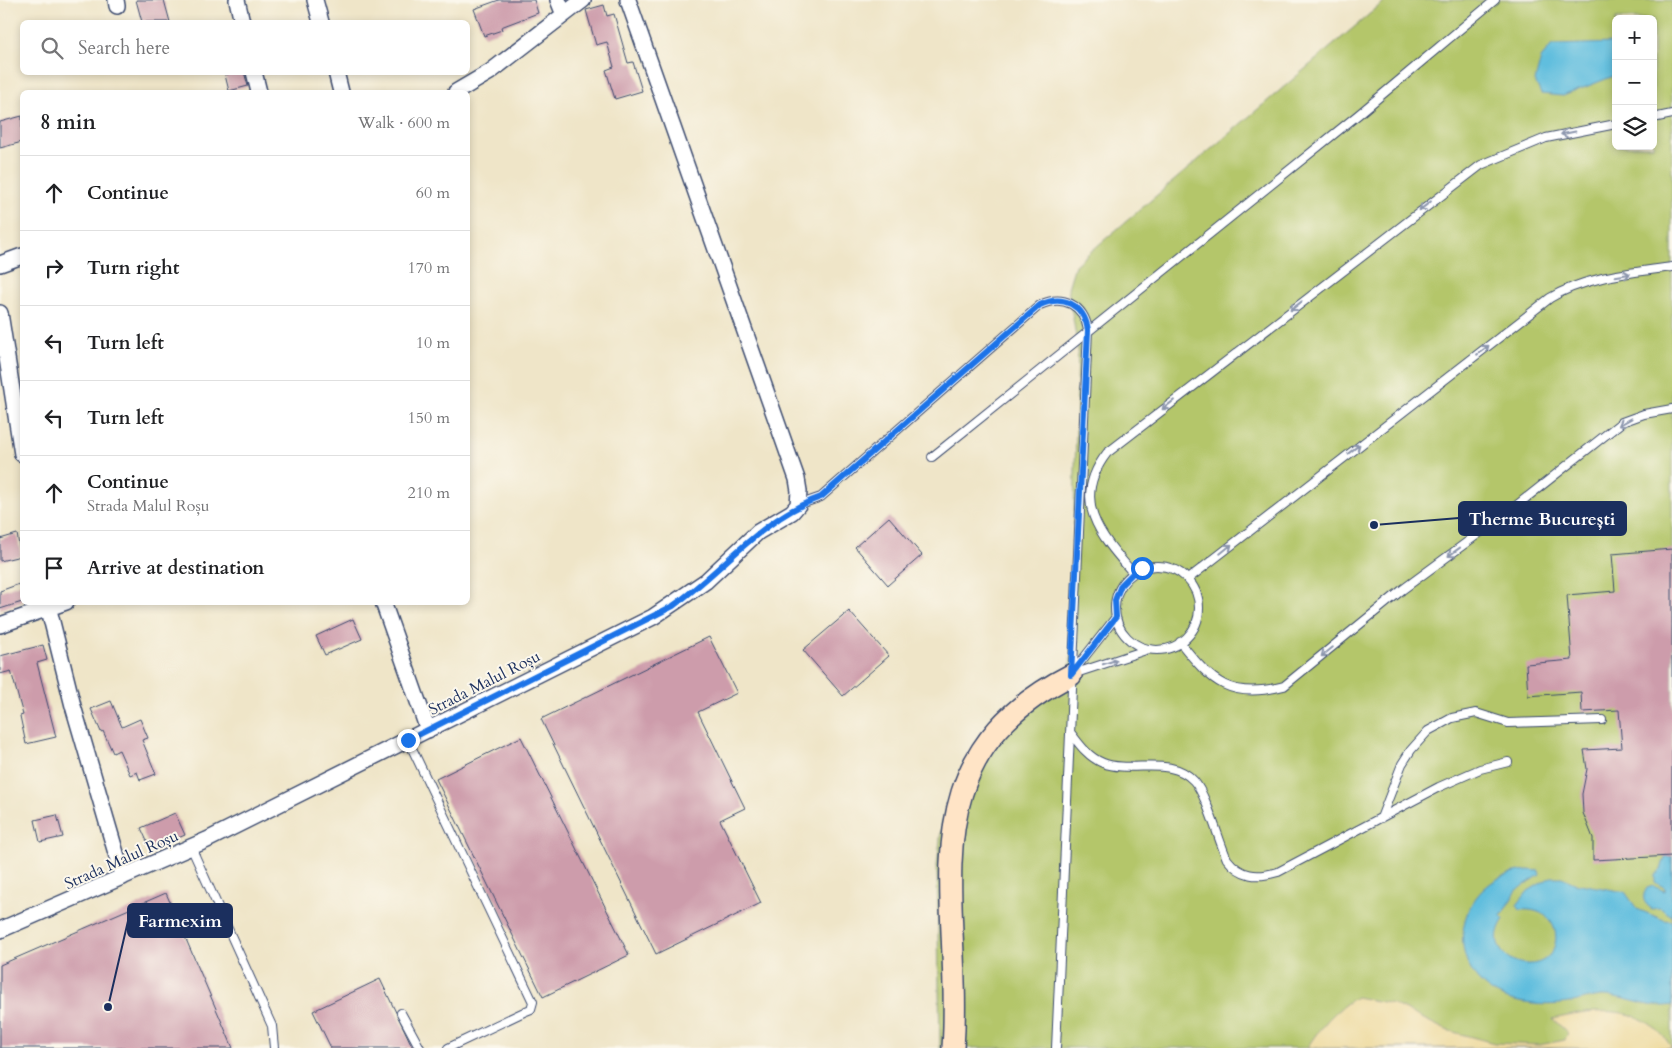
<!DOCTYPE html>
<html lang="en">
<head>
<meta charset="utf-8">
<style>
	body { margin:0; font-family:Cardo,serif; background:#f2f2f2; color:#202124 }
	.controls { position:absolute; right:15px; top:15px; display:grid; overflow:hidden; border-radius:8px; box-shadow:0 2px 8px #0003 }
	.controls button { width:45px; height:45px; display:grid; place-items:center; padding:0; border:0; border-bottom:1px solid #e0e0e0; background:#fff; color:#202124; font:25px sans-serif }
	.stop { position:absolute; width:15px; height:15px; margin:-11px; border:4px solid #1a73e8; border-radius:50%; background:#fff }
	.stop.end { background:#1a73e8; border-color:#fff; box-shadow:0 1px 5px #0008 }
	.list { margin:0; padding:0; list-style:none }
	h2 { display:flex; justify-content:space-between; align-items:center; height:65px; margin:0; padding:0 20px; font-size:21px }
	h2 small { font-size:16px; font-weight:400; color:#757577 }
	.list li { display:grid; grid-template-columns:32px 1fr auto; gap:15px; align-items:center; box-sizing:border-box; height:75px; padding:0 20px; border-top:1px solid #e0e0e0 }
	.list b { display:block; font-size:19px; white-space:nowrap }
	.list p { margin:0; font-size:16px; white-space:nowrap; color:#757577 }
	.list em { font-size:16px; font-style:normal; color:#757577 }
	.icon { flex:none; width:28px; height:28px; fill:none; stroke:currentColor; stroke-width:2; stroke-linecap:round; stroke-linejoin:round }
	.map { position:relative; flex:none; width:1672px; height:1048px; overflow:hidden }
	.search { position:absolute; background:#fff; box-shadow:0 2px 8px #0003; left:20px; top:20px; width:450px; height:55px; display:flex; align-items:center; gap:12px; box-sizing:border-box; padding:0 18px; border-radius:8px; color:#757577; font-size:19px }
	.panel { position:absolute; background:#fff; box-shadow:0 2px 8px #0003; left:20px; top:90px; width:450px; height:515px; border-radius:8px }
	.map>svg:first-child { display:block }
</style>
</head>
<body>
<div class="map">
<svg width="1672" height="1048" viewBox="0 0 1672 1048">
	<rect width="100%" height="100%" fill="#fbf7ec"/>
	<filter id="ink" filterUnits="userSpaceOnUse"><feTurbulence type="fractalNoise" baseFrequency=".02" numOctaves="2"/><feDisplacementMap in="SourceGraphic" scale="10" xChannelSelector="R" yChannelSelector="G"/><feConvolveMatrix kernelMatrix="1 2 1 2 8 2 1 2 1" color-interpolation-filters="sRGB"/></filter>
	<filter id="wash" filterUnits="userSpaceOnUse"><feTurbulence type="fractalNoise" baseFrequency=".0096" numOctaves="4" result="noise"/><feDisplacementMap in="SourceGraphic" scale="20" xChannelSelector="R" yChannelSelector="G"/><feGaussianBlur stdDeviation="1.12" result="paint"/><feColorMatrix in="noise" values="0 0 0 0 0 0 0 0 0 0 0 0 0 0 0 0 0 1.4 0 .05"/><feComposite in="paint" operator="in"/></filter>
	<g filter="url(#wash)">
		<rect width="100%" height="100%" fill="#efe5c8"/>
		<!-- green -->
		<path fill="#b4c66a" stroke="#687a64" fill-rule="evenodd" d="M 1386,0 L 1672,0 L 1672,1048 L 940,1048 L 937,866 L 942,822 L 950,798 L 961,773 L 1070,675 L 1078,349 L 1068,288 L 1075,265 ZM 1616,19 L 1653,19 L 1653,146 L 1616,146 Z"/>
		<!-- sand -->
		<path fill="#eeda9e" stroke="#84847e" d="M 1356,997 L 1393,1004 L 1446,1030 L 1494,1043 L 1539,1045 L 1565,1040 L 1568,1033 L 1553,1019 C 1599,1009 1643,1002 1672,1048 L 1307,1048 C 1320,1027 1335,1010 1356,997 Z"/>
		<!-- water -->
		<path fill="#60bede" stroke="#3e769e" d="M 1616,43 L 1616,75 L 1563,96 L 1541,94 L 1535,81 L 1541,58 L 1552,45 Z
			M 1672,856 L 1672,916 L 1660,908 L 1652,909 C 1643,903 1641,897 1647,888 L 1653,886 L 1665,891 L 1665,888 L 1655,882 L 1655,875 L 1661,870 L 1665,857 Z
			M 1528,870 L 1539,871 L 1540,875 L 1517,890 L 1501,916 L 1504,919 C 1476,960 1545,983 1555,944 C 1557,936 1555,928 1551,922 C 1544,911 1531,909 1520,910 L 1517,905 L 1528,891 L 1551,877 L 1562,877 L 1574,883 L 1625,892 L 1637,909 L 1664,920 L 1672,921 L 1672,1005 C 1648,1010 1625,995 1601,996 C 1590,997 1579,1001 1568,1003 C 1550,1006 1529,1005 1511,1000 C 1437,978 1452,876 1528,870 Z"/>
		<g id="blocks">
			<!-- building -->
			<path fill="#cd9cab" d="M 136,0 L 164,0 L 170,22 L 142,22 Z
				M 499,0 L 534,0 L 538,13 L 501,27 L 502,30 L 484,36 L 474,9 Z
				M 604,5 L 607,16 L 614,14 L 628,63 L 633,62 L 642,91 L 615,99 L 606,70 L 614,67 L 607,42 L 596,45 L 586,10 Z
				M 234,72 L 244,72 L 248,86 L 229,91 L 225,75 Z
				M 22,116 L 22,142 L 0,148 L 0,122 Z
				M 889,517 L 922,555 L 888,585 L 855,547 Z
				M 17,534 L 21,556 L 0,561 L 0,539 Z
				M 1672,549 L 1672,856 L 1593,860 L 1593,838 L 1583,813 L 1582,794 L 1587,769 L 1584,750 L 1622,748 L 1619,710 L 1582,712 L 1581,692 L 1528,696 L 1526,664 L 1572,660 L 1567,595 L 1615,591 L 1612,554 Z
				M 22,583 L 22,602 L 0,609 L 0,591 Z
				M 849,611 L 889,656 L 843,696 L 803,650 Z
				M 353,619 L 362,639 L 325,655 L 316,636 Z
				M 709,637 L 737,693 L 698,712 L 745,808 L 720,820 L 761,903 L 656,954 L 541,719 Z
				M 43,645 L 47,660 L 37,663 L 56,737 L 26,744 L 20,716 L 23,715 L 11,671 L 0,674 L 0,656 Z
				M 111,701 L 122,727 L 140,719 L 148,738 L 142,740 L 156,774 L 140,780 L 137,772 L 130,775 L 119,750 L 113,753 L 103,731 L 101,732 L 91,709 Z
				M 521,737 L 629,955 L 543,997 L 436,779 Z
				M 175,813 L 185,835 L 151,850 L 141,828 Z
				M 57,815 L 63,837 L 40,842 L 35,820 Z
				M 166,893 L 233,1048 L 0,1048 L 0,965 Z
				M 380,979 L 413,1048 L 331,1048 L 313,1011 Z"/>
		</g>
	</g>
	<g filter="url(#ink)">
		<use href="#blocks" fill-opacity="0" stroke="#3b4a6e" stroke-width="1"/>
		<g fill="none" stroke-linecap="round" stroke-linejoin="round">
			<defs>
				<path id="lane" d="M 1653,118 L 1672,114
					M 932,457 L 1359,114 L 1495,0
					M 798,505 L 821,497 L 1040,305 C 1063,294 1084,305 1088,330 L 1056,1048
					M1115 608a42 42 0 1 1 84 0a42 42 0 1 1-84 0Z
					M 1133,573 C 1100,535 1070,501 1107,453 L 1481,165 L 1546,138 L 1616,124
					M 1188,579 L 1550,298 C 1586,276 1631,273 1672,267
					M 1180,642 C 1212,683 1231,700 1284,686 L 1402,590 L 1512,509 L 1622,422 L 1644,414 L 1672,409
					M 1072,673 L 1116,617
					M 1073,674 L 1149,649
					M 1070,732 C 1079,744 1088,757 1103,763 C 1132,774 1171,755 1194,781 C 1207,796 1218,839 1227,859 C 1241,877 1257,878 1278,872 L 1439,787 L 1480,769 L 1508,762
					M 408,740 L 533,1002 L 531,1009 L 526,1011 L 448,1048
					M 1381,818 L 1402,764 L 1411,750 L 1428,731 L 1452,718 L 1476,713 L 1508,723 L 1602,720
					M 191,847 L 272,1026 L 274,1048
					M 401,1013 L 420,1048"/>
				<path id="street" d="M 116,0 L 117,6
					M 237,0 L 242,22
					M 315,0 L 321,22
					M 558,0 L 564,15
					M 254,72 L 259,92
					M 336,72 L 341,92
					M 456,92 L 490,72 L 583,0
					M 0,264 L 22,256
					M 0,313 L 22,454
					M 47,602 L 73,706 L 123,877
					M 383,602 L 428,730
					M 0,625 L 66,602
					M 0,930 L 207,840 L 653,617 L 706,581 L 758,532 L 792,512 L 798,505 L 799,491 L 797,479 L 628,0"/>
				<path id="secondary" d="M 953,1048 C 964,900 902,761 1071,675"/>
			</defs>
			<!-- lane casing -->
			<use href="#lane" stroke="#3b4a6e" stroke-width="10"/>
			<!-- street casing -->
			<use href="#street" stroke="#3b4a6e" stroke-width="18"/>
			<!-- secondary casing -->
			<use href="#secondary" stroke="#3b4a6e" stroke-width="24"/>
			<!-- lane -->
			<use href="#lane" stroke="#fff" stroke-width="8"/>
			<!-- street -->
			<use href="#street" stroke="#fff" stroke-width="15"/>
			<!-- secondary -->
			<use href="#secondary" stroke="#ffe4c6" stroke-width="21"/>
		</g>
		<!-- one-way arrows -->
		<defs><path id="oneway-shaft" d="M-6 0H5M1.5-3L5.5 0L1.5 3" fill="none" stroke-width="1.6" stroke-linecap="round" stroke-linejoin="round" transform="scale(1.25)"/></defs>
		<g stroke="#8d97ae">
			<use href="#oneway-shaft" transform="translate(1568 133) rotate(169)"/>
			<use href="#oneway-shaft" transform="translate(1425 206) rotate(142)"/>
			<use href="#oneway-shaft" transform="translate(1623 275) rotate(-9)"/>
			<use href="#oneway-shaft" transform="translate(1296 306) rotate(142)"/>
			<use href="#oneway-shaft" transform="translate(1483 350) rotate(-38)"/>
			<use href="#oneway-shaft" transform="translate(1168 405) rotate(142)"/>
			<use href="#oneway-shaft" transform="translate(1625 422) rotate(151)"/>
			<use href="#oneway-shaft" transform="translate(1354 449) rotate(-38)"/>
			<use href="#oneway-shaft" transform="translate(1226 549) rotate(-39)"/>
			<use href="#oneway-shaft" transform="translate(1454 552) rotate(144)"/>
			<use href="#oneway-shaft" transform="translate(1327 652) rotate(141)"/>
			<use href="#oneway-shaft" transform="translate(1110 662) rotate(-18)"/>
		</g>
	</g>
	<g fill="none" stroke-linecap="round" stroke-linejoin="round" filter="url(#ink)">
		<!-- route -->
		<path stroke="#1a73e8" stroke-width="6" d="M 408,740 L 673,606 C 723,570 763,517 821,497 L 1040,305 C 1063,294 1084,305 1088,330 L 1071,675 L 1116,617 L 1115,600 L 1121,585 L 1133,573 L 1142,568"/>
	</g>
	<g text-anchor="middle" stroke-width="4" stroke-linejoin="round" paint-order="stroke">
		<!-- street labels -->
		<g font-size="16" fill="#1b2f5e" stroke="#fbf7ec">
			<text transform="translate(484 682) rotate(-27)" y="6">Strada Malul Roșu</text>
			<text transform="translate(121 859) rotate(-24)" y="6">Strada Malul Roșu</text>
		</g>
	</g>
	<!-- callouts -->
	<path fill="none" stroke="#1b2f5e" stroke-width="2" d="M1374 525L1459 518M108 1007L128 921"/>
	<g fill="#1b2f5e" stroke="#fbf7ec" stroke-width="2">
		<circle cx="1374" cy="525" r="5"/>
		<circle cx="108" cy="1007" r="5"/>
	</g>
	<g fill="#1b2f5e" stroke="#1b2f5e" stroke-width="2">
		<rect x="1459" y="502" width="167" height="33" rx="5"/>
		<rect x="128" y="904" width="104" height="33" rx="5"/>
	</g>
	<g font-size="18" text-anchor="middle" font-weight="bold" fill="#fff">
		<text x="1542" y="525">Therme București</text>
		<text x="180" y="927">Farmexim</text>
	</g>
</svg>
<div class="controls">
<button>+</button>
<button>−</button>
<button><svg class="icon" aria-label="layers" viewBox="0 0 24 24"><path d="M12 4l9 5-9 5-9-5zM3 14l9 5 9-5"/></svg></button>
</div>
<div class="stop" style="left:1142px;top:568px"></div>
<div class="stop end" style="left:408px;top:740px"></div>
<div class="search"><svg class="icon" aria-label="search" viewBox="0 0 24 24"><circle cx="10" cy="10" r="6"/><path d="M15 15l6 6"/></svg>Search here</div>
<section class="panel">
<h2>8 min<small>Walk · 600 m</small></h2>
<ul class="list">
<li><svg class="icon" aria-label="ahead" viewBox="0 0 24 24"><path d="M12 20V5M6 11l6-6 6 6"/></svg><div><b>Continue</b></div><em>60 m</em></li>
<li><svg class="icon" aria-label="right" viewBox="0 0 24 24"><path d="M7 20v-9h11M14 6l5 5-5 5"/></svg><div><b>Turn right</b></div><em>170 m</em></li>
<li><svg class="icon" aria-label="left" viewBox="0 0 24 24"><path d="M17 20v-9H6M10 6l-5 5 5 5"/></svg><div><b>Turn left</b></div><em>10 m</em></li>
<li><svg class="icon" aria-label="left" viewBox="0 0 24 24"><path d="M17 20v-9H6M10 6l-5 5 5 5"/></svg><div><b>Turn left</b></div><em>150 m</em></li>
<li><svg class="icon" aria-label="ahead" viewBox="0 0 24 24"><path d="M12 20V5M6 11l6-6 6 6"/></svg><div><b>Continue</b><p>Strada Malul Roșu</p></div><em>210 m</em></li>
<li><svg class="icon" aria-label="arrive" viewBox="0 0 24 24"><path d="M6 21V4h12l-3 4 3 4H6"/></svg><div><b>Arrive at destination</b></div></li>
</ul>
</section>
</div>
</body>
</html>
